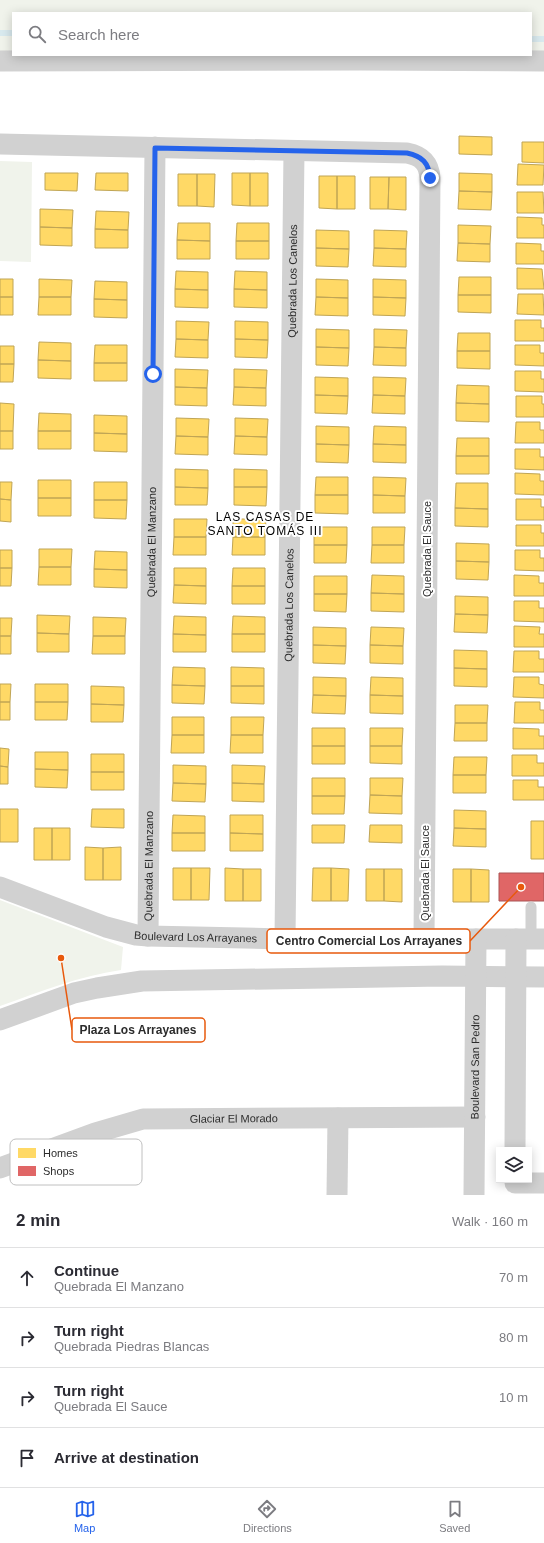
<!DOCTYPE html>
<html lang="en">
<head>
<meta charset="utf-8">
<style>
	body { margin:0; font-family:Helvetica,sans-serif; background:#f2f2f3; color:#2b2b33 }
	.controls { position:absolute; right:12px; bottom:12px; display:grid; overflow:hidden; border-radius:0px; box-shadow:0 2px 10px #0003 }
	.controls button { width:36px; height:36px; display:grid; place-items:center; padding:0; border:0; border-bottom:1px solid #e1e1e2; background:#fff; color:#2b2b33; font:20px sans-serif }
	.stop { position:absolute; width:12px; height:12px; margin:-9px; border:3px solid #2563eb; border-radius:50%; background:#fff }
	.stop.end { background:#2563eb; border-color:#fff; box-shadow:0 1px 4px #0008 }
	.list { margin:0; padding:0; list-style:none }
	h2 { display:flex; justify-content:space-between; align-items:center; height:52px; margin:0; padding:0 16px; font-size:17px }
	h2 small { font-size:13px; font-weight:400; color:#7c7c81 }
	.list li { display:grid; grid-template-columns:26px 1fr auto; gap:12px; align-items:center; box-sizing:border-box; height:60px; padding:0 16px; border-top:1px solid #e1e1e2 }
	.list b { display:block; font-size:15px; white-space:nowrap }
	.list p { margin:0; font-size:13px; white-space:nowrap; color:#7c7c81 }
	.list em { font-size:13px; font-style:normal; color:#7c7c81 }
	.icon { flex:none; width:22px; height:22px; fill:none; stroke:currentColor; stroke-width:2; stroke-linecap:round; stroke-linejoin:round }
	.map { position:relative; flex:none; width:544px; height:1195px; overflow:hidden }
	.search { position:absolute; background:#fff; box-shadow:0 2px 10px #0003; left:12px; right:12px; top:12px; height:44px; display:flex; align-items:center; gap:10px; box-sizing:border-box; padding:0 14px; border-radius:0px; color:#7c7c81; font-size:15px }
	.sheet { height:292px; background:#fff }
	nav { display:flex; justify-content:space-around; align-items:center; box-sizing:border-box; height:56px; border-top:1px solid #e1e1e2; background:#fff; font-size:11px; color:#7c7c81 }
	nav a { display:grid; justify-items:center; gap:2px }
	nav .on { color:#2563eb }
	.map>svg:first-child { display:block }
</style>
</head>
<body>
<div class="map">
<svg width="544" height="1195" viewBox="0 0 544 1195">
	<rect width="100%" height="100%" fill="#fff"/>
	<!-- green -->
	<path fill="#f0f3eb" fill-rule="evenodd" d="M 0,0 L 544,0 L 544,71 L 0,66 ZM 13,13 L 531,13 L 531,55 L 13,55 Z
		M 0,161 L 32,162 L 31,262 L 0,261 Z
		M 0,900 L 123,947 L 121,970 C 79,976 40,992 0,1006 Z"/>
	<!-- homes -->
	<path fill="#ffd966" stroke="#c0a555" d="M 459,136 L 492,137 L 492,155 L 459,154 Z
		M 522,142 L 544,142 L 544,163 L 522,162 Z
		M 518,164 L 544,165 L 543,185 L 517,185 Z
		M 45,173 L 78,173 L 77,191 L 45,190 Z
		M 96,173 L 128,173 L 128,191 L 95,190 Z
		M 232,173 L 250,173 L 250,206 L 232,205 Z
		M 250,173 L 268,173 L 268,206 L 250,206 Z
		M 459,173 L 492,174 L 492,192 L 459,191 Z
		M 178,174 L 197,174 L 197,206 L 178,206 Z
		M 197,174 L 215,174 L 214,207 L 197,206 Z
		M 319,176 L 337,176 L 337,209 L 319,208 Z
		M 337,176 L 355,176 L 355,209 L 337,209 Z
		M 370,177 L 389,177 L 388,209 L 370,209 Z
		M 389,177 L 406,177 L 406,210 L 388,209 Z
		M 459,191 L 492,192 L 491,210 L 458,209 Z
		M 517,192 L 543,192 L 544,213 L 517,213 Z
		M 40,209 L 73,210 L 72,228 L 40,227 Z
		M 96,211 L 129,212 L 128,230 L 95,229 Z
		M 517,217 L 542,218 L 542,225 L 544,225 L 544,238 L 517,238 Z
		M 178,223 L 210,223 L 210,241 L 177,240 Z
		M 237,223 L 269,223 L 269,241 L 236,241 Z
		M 458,225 L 491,226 L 490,244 L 458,243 Z
		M 40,227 L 72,228 L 72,246 L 40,245 Z
		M 95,229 L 128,230 L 128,248 L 95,248 Z
		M 316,230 L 349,231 L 349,249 L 316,248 Z
		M 374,230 L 407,231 L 406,249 L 374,248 Z
		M 177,240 L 210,241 L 210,259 L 177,259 Z
		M 236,241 L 269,241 L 269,259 L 236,259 Z
		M 458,243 L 490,244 L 490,262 L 457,261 Z
		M 516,243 L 541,244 L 541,251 L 544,251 L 544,264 L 516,264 Z
		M 316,248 L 349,249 L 348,267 L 316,266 Z
		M 374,248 L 406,249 L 406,267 L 373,266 Z
		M 517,268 L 542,269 L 544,289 L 517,289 Z
		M 176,271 L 208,272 L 208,290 L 175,289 Z
		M 235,271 L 267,272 L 267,290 L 234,289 Z
		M 459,277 L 491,277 L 491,295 L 458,295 Z
		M 0,279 L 13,279 L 13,297 L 0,297 Z
		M 39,279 L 72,280 L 71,297 L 39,297 Z
		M 316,279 L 348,280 L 348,298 L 316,297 Z
		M 373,279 L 406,280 L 406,298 L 373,297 Z
		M 95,281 L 127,282 L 127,300 L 94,299 Z
		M 175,289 L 208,290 L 208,308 L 175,307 Z
		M 234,289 L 267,290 L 267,308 L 234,307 Z
		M 518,294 L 543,294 L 544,315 L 517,314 Z
		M 458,295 L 491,295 L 491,313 L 458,312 Z
		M 0,297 L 13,297 L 13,315 L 0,315 Z
		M 39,297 L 71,297 L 71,315 L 38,315 Z
		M 316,297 L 348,298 L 348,316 L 315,315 Z
		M 373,297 L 406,298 L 405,316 L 373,315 Z
		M 94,299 L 127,300 L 127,318 L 94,317 Z
		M 515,320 L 541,320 L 541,328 L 544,328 L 544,341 L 515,341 Z
		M 176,321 L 209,322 L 208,340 L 176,339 Z
		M 235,321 L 268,322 L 268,340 L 235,339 Z
		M 316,329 L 349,330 L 349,348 L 316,347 Z
		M 374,329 L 407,330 L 406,348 L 374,347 Z
		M 458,333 L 490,333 L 490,351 L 457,351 Z
		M 176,339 L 208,340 L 208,358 L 175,357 Z
		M 235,339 L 268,340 L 267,358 L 235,357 Z
		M 39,342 L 71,343 L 71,361 L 38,360 Z
		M 95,345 L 127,345 L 127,363 L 94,363 Z
		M 515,345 L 540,345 L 540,353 L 544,353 L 544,366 L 515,365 Z
		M 0,346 L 14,346 L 14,364 L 0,364 Z
		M 316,347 L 349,348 L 348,366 L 316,365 Z
		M 374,347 L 406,348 L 406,366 L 373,365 Z
		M 457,351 L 490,351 L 490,369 L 457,368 Z
		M 38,360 L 71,361 L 71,379 L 38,378 Z
		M 94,363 L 127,363 L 127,381 L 94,381 Z
		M 0,364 L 14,364 L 13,382 L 0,382 Z
		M 175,369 L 208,370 L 207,388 L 175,387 Z
		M 234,369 L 267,370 L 266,388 L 234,387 Z
		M 515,371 L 541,371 L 541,379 L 544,379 L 544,392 L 515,391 Z
		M 315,377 L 348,378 L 348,396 L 315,395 Z
		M 373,377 L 406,378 L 405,396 L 373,395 Z
		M 457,385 L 489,386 L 489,404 L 456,403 Z
		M 175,387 L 207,388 L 207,406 L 175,405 Z
		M 234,387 L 266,388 L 266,406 L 233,405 Z
		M 315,395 L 348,396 L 347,414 L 315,413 Z
		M 373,395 L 405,396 L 405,414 L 372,413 Z
		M 516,396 L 542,396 L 542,404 L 544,404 L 544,417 L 516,417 Z
		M 0,403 L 14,404 L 13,431 L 0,431 Z
		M 456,403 L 489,404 L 489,422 L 456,421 Z
		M 39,413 L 71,414 L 71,431 L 38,431 Z
		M 94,415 L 127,416 L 127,434 L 94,433 Z
		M 176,418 L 209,419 L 208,437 L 176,436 Z
		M 235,418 L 268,419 L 267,437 L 235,436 Z
		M 516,422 L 540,422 L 540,430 L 544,430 L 544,443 L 515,443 Z
		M 316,426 L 349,427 L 349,445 L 316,444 Z
		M 374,426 L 406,427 L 406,445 L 373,444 Z
		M 0,431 L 13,431 L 13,449 L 0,449 Z
		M 38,431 L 71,431 L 71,449 L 38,449 Z
		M 94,433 L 127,434 L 127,452 L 94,451 Z
		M 176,436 L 208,437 L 208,455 L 175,454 Z
		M 235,436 L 267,437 L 267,455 L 234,454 Z
		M 457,438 L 489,438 L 489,456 L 456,456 Z
		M 316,444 L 349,445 L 348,463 L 316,462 Z
		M 373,444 L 406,445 L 406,463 L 373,462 Z
		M 515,449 L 540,449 L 540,457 L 544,457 L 544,470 L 515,469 Z
		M 456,456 L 489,456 L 489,474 L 456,474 Z
		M 175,469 L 208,470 L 208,488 L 175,487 Z
		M 234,469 L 267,470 L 267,487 L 234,487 Z
		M 515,473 L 540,474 L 540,481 L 544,481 L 544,495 L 515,494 Z
		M 316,477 L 348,477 L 348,495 L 315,495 Z
		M 373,477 L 406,478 L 405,496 L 373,495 Z
		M 38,480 L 71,480 L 71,498 L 38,498 Z
		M 0,482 L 12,482 L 11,500 L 0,499 Z
		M 94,482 L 127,482 L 127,500 L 94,500 Z
		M 456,483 L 488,483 L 488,509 L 455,508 Z
		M 175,487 L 208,488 L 207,505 L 175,505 Z
		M 234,487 L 267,487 L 266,506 L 234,505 Z
		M 315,495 L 348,495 L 348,514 L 315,513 Z
		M 373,495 L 405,496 L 405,513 L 373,513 Z
		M 38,498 L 71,498 L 71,516 L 38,516 Z
		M 0,499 L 11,500 L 11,522 L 0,521 Z
		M 516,499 L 541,499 L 541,507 L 544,507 L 544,520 L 516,520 Z
		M 94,500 L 127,500 L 126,519 L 94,518 Z
		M 455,508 L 488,509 L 488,527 L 455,526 Z
		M 174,519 L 207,519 L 206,537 L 174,537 Z
		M 233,519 L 266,519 L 265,537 L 233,537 Z
		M 516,525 L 541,525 L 541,533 L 544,533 L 544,546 L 516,546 Z
		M 314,527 L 347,527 L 347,545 L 314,545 Z
		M 372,527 L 405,527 L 404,545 L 372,545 Z
		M 174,537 L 206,537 L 206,555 L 173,555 Z
		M 233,537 L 265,537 L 265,555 L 232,555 Z
		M 456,543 L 489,544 L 489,562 L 456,561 Z
		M 314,545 L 347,545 L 346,563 L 314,563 Z
		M 372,545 L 404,545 L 404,563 L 371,563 Z
		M 39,549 L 72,549 L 71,567 L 39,567 Z
		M 0,550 L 12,550 L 12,568 L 0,568 Z
		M 515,550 L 540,550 L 540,558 L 544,558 L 544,571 L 515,570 Z
		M 95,551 L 127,552 L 127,570 L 94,569 Z
		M 456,561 L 489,562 L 488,580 L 456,579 Z
		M 39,567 L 71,567 L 71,585 L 38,585 Z
		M 0,568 L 12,568 L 11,586 L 0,586 Z
		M 174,568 L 206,568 L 206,586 L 174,585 Z
		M 233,568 L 265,568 L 265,586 L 232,586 Z
		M 94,569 L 127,570 L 127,588 L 94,587 Z
		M 372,575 L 404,576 L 404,594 L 371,593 Z
		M 514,575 L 539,576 L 539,583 L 544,583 L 544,596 L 514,596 Z
		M 314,576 L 347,576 L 347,594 L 314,594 Z
		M 174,585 L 206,586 L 206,604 L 173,603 Z
		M 232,586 L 265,586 L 265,604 L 232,604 Z
		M 371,593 L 404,594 L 404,612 L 371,611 Z
		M 314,594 L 347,594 L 346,612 L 314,611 Z
		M 455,596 L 488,597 L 488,615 L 455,614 Z
		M 514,601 L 539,601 L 539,608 L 544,608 L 544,622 L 514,621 Z
		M 455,614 L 488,615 L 487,633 L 454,632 Z
		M 37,615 L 70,616 L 69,634 L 37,633 Z
		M 174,616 L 206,617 L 206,635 L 173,634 Z
		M 233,616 L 265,617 L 265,634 L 232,634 Z
		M 93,617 L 126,618 L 125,636 L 93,636 Z
		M 0,618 L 12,618 L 11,636 L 0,636 Z
		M 514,626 L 540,627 L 539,634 L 544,634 L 544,647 L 514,647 Z
		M 313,627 L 346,628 L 346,646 L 313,645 Z
		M 371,627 L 404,628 L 403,646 L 370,645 Z
		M 37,633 L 69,634 L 69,652 L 37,652 Z
		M 173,634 L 206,635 L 206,652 L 173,652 Z
		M 232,634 L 265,634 L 265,652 L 232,652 Z
		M 0,636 L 11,636 L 11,654 L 0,654 Z
		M 93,636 L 125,636 L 125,654 L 92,654 Z
		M 313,645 L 346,646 L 345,664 L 313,663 Z
		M 370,645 L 403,646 L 403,664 L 370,663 Z
		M 454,650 L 487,651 L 487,669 L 454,668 Z
		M 514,651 L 539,651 L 539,659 L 544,659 L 544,672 L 513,672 Z
		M 173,667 L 205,668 L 205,686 L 172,685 Z
		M 231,667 L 264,668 L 264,686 L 231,686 Z
		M 454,668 L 487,669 L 487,687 L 454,686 Z
		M 313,677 L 346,678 L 346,696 L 313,695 Z
		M 371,677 L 403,678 L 403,696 L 370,695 Z
		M 514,677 L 539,677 L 539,684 L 544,685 L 544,698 L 513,697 Z
		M 0,684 L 11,684 L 10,702 L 0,702 Z
		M 35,684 L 68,684 L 68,702 L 35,702 Z
		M 172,685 L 205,686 L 204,704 L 172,703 Z
		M 91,686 L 124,687 L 124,705 L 91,704 Z
		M 231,686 L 264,686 L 264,704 L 231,703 Z
		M 313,695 L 346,696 L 345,714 L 312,713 Z
		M 370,695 L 403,696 L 403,714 L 370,713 Z
		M 0,702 L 10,702 L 10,720 L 0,720 Z
		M 35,702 L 68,702 L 67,720 L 35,720 Z
		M 515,702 L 540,702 L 540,710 L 544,710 L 544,723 L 514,723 Z
		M 91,704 L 124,705 L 123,722 L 91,722 Z
		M 455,705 L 488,705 L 487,723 L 455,723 Z
		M 172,717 L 204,717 L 204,735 L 172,735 Z
		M 231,717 L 264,717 L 263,735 L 231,735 Z
		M 455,723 L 487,723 L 487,741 L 454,741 Z
		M 312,728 L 345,728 L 345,746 L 312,746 Z
		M 370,728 L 403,728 L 402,746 L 370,746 Z
		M 513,728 L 539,729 L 539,736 L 544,736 L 544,749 L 513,749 Z
		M 172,735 L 204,735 L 204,753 L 171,753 Z
		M 231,735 L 263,735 L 263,753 L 230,753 Z
		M 312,746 L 345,746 L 345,764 L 312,764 Z
		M 370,746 L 402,746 L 402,764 L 370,763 Z
		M 0,748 L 9,749 L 8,767 L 0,766 Z
		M 35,752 L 68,752 L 68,770 L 35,769 Z
		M 91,754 L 124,754 L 124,772 L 91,772 Z
		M 512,755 L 537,755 L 537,763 L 544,763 L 544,776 L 512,776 Z
		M 454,757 L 487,757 L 486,775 L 453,775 Z
		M 173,765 L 206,766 L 206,784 L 173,783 Z
		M 232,765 L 265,766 L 264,784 L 232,783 Z
		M 0,766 L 8,767 L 8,784 L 0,784 Z
		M 35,769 L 68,770 L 67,788 L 35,787 Z
		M 91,772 L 124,772 L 124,790 L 91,790 Z
		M 453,775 L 486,775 L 486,793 L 453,793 Z
		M 312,778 L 345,778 L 345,796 L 312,796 Z
		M 370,778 L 403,778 L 402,796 L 370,795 Z
		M 513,780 L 538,780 L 538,787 L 544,787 L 544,800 L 513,800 Z
		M 173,783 L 206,784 L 205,802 L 172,801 Z
		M 232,783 L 264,784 L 264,802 L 232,801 Z
		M 370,795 L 402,796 L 402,814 L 369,813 Z
		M 312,796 L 345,796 L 344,814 L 312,814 Z
		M 0,809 L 18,809 L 18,842 L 0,842 Z
		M 92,809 L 124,809 L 124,828 L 91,827 Z
		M 454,810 L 486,811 L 486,829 L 454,828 Z
		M 173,815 L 205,816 L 205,833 L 172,833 Z
		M 230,815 L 263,815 L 263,834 L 230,833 Z
		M 531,821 L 544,821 L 544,859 L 531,859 Z
		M 312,825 L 345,825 L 344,843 L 312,843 Z
		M 370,825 L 402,825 L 402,843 L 369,842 Z
		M 34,828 L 52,828 L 52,860 L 34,860 Z
		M 52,828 L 70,828 L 70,860 L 52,860 Z
		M 454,828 L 486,829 L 486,847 L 453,846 Z
		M 172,833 L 205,833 L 205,851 L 172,851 Z
		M 230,833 L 263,834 L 263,851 L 230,851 Z
		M 85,847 L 103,848 L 103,880 L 85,880 Z
		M 121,847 L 121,880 L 103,880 L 103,848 Z
		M 173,868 L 191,868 L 191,900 L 173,900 Z
		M 191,868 L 210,868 L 209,900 L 191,900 Z
		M 225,868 L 243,869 L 243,901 L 225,901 Z
		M 313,868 L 331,868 L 331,901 L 312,901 Z
		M 331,868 L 349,869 L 348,901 L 331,901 Z
		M 243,869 L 261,869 L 261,901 L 243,901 Z
		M 366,869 L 384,869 L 384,901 L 366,901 Z
		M 384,869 L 402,869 L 402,902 L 384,901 Z
		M 453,869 L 471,869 L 471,902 L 453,902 Z
		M 471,869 L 489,870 L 489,902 L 471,902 Z"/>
	<!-- shops -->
	<path fill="#e06666" stroke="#a55" d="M 499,873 L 544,873 L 544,901 L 499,901 Z"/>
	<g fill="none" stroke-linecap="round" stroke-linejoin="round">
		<!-- stream -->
		<path stroke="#d8e9ee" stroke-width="6" d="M 0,33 L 13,33
			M 531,39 L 544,39"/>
		<!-- lane -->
		<path stroke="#d1d1d1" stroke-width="11" d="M 531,907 L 531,939"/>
		<!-- street -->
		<g stroke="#d1d1d1" stroke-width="21">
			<path d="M 0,61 L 361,60 L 544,61"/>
			<path d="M 0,144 L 407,153 C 422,156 429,163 430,178 L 424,939"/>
			<path id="s1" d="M 0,887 L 106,927 L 136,935 L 148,936 L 285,939 L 544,939"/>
			<path id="s2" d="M 148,936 L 155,147"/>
			<path id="s3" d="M 285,939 L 294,151"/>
			<path d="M 0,1020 L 74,993 L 97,988 L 142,981 L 442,976 L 544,977"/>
			<path d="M 515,1150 L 516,939"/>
			<path id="s4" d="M 0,1168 L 95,1133 L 143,1119 L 475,1117"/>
			<path d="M 515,1183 L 544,1183"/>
			<path d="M 337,1195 L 338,1118"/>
			<path id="s5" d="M 474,1195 L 476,939"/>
		</g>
	</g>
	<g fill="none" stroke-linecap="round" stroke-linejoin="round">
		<!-- route -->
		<path stroke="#2563eb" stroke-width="5" d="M 153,374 L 155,148 L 407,153 C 422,156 429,163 430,178"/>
	</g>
	<g text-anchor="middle" stroke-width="4" stroke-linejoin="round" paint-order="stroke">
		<!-- street labels -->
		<g font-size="11" fill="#2c2c2c" stroke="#fff">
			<text dy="4" stroke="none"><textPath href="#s3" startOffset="658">Quebrada Los Canelos</textPath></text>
			<text dy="4" stroke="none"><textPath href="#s2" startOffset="394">Quebrada El Manzano</textPath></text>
			<text transform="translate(427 549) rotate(-90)" y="4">Quebrada El Sauce</text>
			<text dy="4" stroke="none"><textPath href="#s3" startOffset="334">Quebrada Los Canelos</textPath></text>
			<text dy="4" stroke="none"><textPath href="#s2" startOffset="70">Quebrada El Manzano</textPath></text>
			<text transform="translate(425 873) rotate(-90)" y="4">Quebrada El Sauce</text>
			<text dy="4" stroke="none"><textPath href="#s1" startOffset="204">Boulevard Los Arrayanes</textPath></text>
			<text dy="4" stroke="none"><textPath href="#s5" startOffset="128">Boulevard San Pedro</textPath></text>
			<text dy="4" stroke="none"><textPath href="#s4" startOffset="242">Glaciar El Morado</textPath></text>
		</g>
		<!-- neighbourhood labels -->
		<g font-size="12" letter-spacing="1" fill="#000" stroke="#fff">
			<text x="265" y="521">LAS CASAS DE<tspan x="265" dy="14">SANTO TOMÁS III</tspan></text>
		</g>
	</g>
	<!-- legend -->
	<rect x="10" y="1139" width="132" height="46" rx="6" fill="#fff" stroke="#c0c0c0" stroke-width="1"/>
	<rect x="18" y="1148" width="18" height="10" fill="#ffd966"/>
	<rect x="18" y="1166" width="18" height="10" fill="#e06666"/>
	<g font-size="11" fill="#2c2c2c">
		<text x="43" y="1157">Homes</text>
		<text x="43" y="1175">Shops</text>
	</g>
	<!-- callouts -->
	<path fill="none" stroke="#e8590c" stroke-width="1.5" d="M521 887L470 941M61 958L72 1030"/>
	<g fill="#e8590c" stroke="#fff" stroke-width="1.5">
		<circle cx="521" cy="887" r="4"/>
		<circle cx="61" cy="958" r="4"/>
	</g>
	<g fill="#fff" stroke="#e8590c" stroke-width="1.5">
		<rect x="267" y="929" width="203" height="24" rx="4"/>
		<rect x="72" y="1018" width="133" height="24" rx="4"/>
	</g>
	<g font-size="12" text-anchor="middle" font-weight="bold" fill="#2c2c2c">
		<text x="369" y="945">Centro Comercial Los Arrayanes</text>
		<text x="138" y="1034">Plaza Los Arrayanes</text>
	</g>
</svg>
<div class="controls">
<button><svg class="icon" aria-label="layers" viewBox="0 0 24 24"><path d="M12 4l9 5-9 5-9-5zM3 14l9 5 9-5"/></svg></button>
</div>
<div class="stop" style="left:153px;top:374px"></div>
<div class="stop end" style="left:430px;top:178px"></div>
<div class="search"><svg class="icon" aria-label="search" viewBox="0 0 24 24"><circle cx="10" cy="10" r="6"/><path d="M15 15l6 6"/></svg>Search here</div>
</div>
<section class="sheet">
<h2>2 min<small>Walk · 160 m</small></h2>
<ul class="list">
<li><svg class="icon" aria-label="ahead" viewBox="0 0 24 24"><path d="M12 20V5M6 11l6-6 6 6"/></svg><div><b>Continue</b><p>Quebrada El Manzano</p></div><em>70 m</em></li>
<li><svg class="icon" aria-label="right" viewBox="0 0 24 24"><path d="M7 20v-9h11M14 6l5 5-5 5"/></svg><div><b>Turn right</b><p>Quebrada Piedras Blancas</p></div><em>80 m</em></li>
<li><svg class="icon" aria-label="right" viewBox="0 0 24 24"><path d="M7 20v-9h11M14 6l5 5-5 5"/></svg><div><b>Turn right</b><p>Quebrada El Sauce</p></div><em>10 m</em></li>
<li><svg class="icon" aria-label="arrive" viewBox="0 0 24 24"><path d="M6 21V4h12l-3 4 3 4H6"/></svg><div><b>Arrive at destination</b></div></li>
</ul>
</section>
<nav>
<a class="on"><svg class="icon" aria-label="map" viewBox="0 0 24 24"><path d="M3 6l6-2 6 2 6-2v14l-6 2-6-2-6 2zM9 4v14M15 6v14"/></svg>Map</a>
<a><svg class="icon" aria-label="directions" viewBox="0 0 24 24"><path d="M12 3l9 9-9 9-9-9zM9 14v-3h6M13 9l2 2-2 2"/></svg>Directions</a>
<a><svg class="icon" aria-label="saved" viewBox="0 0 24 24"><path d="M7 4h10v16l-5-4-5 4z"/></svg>Saved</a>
</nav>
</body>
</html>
